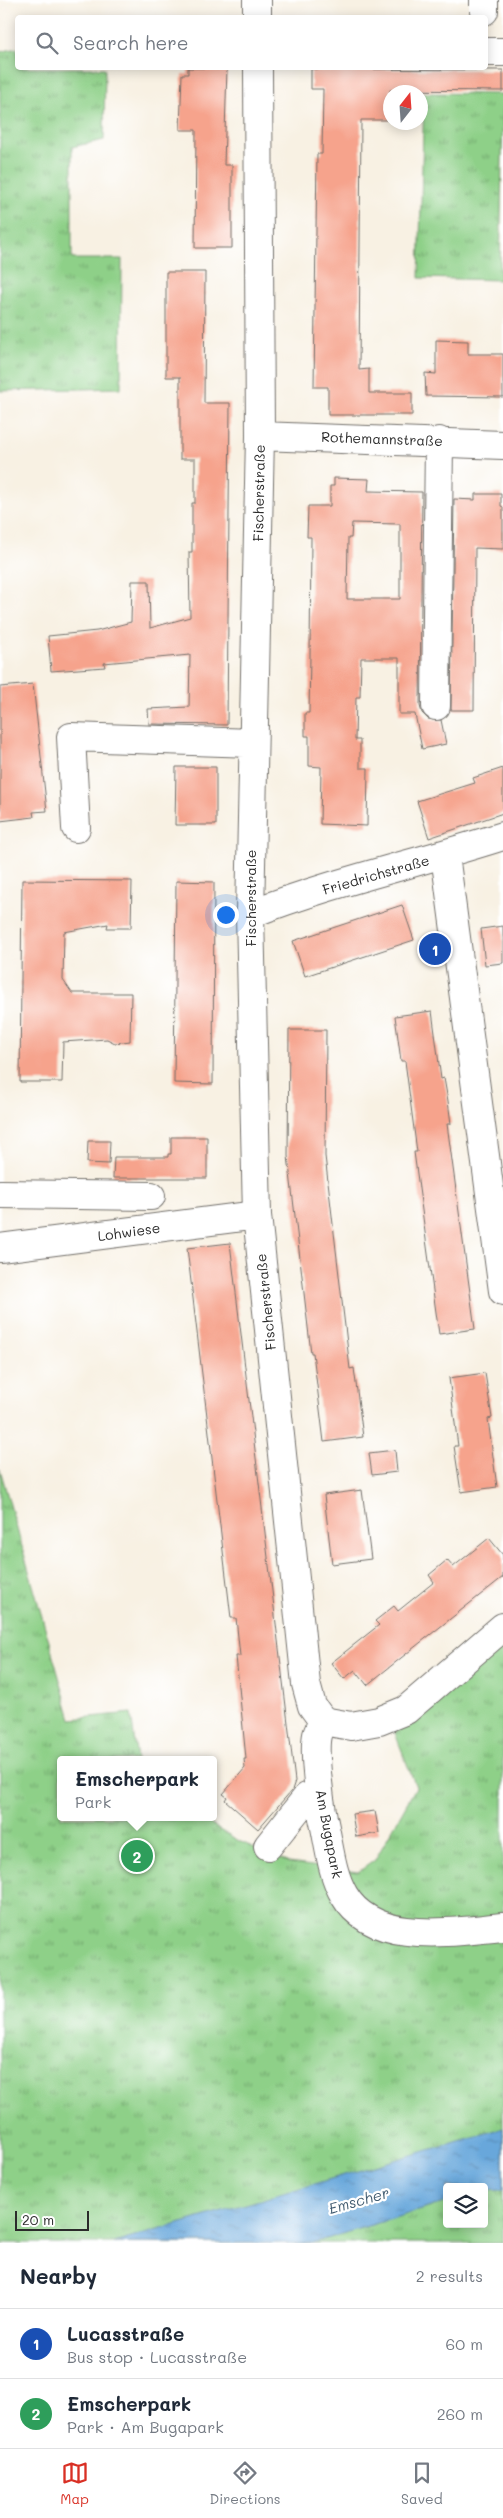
<!DOCTYPE html>
<html lang="en">
<head>
<meta charset="utf-8">
<style>
	body { margin:0; font-family:Mali,sans-serif; background:#f6f6f7; color:#1f2937 }
	.controls { position:absolute; right:15px; bottom:15px; display:grid; overflow:hidden; border-radius:5px; box-shadow:0 2px 12px #0003 }
	.controls button { width:45px; height:45px; display:grid; place-items:center; padding:0; border:0; border-bottom:1px solid #e0e1e3; background:#fff; color:#1f2937; font:25px sans-serif }
	.compass { position:absolute; left:383px; top:85px; width:45px; height:45px; border-radius:50%; background:#fff; box-shadow:0 2px 12px #0003; rotate:17deg }
	.scale { position:absolute; left:15px; bottom:12px; width:74px; box-sizing:border-box; padding-left:5px; border:2px solid #2b2b2b; border-top:0; font-size:14px; line-height:18px; white-space:nowrap; color:#2b2b2b; -webkit-text-stroke:4px #fff; paint-order:stroke }
	.you { position:absolute; left:225px; top:914px; width:18px; height:18px; margin:-12px; border:4px solid #fff; border-radius:50%; background:#1a73e8; box-shadow:0 0 0 8px #1a73e833 }
	.badge { display:grid; place-items:center; width:32px; height:32px; border-radius:50%; background:#d93025; color:#fff; font-size:16px; font-weight:700 }
	.pin { position:absolute; translate:-50% -50%; border:2px solid #fff; box-shadow:0 1px 5px #0006 }
	.popup { position:absolute; left:57px; top:1756px; width:160px; height:65px; box-sizing:border-box; display:grid; place-content:center; border-radius:5px; background:#fff; filter:drop-shadow(0 1px 4px #0005); font-size:16px; white-space:nowrap; color:#747a83 }
	.popup b { font-size:19px; color:#1f2937 }
	.popup::after { content:''; position:absolute; left:50%; top:100%; margin-left:-10px; border:10px solid transparent; border-top-color:#fff }
	.list { margin:0; padding:0; list-style:none }
	h2 { display:flex; justify-content:space-between; align-items:center; height:65px; margin:0; padding:0 20px; font-size:21px }
	h2 small { font-size:16px; font-weight:400; color:#747a83 }
	.list li { display:grid; grid-template-columns:32px 1fr auto; gap:15px; align-items:center; box-sizing:border-box; height:70px; padding:0 20px; border-top:1px solid #e0e1e3 }
	.list b { display:block; font-size:19px; white-space:nowrap }
	.list p { margin:0; font-size:16px; white-space:nowrap; color:#747a83 }
	.list em { font-size:16px; font-style:normal; color:#747a83 }
	.icon { flex:none; width:28px; height:28px; fill:none; stroke:currentColor; stroke-width:2; stroke-linecap:round; stroke-linejoin:round }
	.map { position:relative; flex:none; width:503px; height:2243px; overflow:hidden }
	.search { position:absolute; background:#fff; box-shadow:0 2px 12px #0003; left:15px; right:15px; top:15px; height:55px; display:flex; align-items:center; gap:12px; box-sizing:border-box; padding:0 18px; border-radius:5px; color:#747a83; font-size:19px }
	.sheet { height:205px; background:#fff }
	nav { display:flex; justify-content:space-around; align-items:center; box-sizing:border-box; height:70px; border-top:1px solid #e0e1e3; background:#fff; font-size:14px; color:#747a83 }
	nav a { display:grid; justify-items:center; gap:2px }
	nav .on { color:#d93025 }
	.map>svg:first-child { display:block }
</style>
</head>
<body>
<div class="map">
<svg width="503" height="2243" viewBox="0 0 503 2243">
	<defs>
		<pattern id="grass-tufts" width="24" height="20" patternUnits="userSpaceOnUse" patternTransform="scale(1.25)"><rect width="24" height="20" fill="#8ed088"/><path d="M3 7l-1-3M5 7V3M7 7l1-3M15 17l-1-3M17 17v-4M19 17l1-3" fill="none" stroke="#74a96f"/></pattern>
		<pattern id="water-ripples" width="26" height="14" patternUnits="userSpaceOnUse" patternTransform="scale(1.25)"><rect width="26" height="14" fill="#68a7db"/><path d="M2 4q2-2 4 0t4 0M15 11q2-2 4 0t4 0" fill="none" stroke="#5688b2"/></pattern>
	</defs>
	<rect width="100%" height="100%" fill="#fff"/>
	<filter id="ink" filterUnits="userSpaceOnUse"><feTurbulence type="fractalNoise" baseFrequency=".02" numOctaves="2"/><feDisplacementMap in="SourceGraphic" scale="10" xChannelSelector="R" yChannelSelector="G"/><feConvolveMatrix kernelMatrix="1 2 1 2 8 2 1 2 1" color-interpolation-filters="sRGB"/></filter>
	<filter id="wash" filterUnits="userSpaceOnUse"><feTurbulence type="fractalNoise" baseFrequency=".0096" numOctaves="4" result="noise"/><feDisplacementMap in="SourceGraphic" scale="20" xChannelSelector="R" yChannelSelector="G"/><feGaussianBlur stdDeviation="1.12" result="paint"/><feColorMatrix in="noise" values="0 0 0 0 0 0 0 0 0 0 0 0 0 0 0 0 0 1.4 0 .05"/><feComposite in="paint" operator="in"/></filter>
	<g filter="url(#wash)">
		<rect width="100%" height="100%" fill="#f8f1e3"/>
		<!-- grass -->
		<path fill="url(#grass-tufts)" stroke="#5c7e5a" fill-rule="evenodd" d="M 17,48 L 18,68 L 105,68 L 104,140 L 72,147 L 72,259 L 122,259 L 121,388 L 0,391 L 0,52 Z
			M 424,93 L 503,94 L 500,280 L 419,278 Z
			M 0,1469 L 71,1719 L 131,1713 L 137,1760 L 61,1760 L 61,1817 L 198,1817 L 241,1842 L 289,1863 L 358,1872 L 375,1860 L 416,1787 L 393,1728 L 503,1640 L 503,2243 L 0,2243 ZM 447,2187 L 484,2187 L 484,2224 L 447,2224 Z"/>
		<!-- water -->
		<path fill="url(#water-ripples)" stroke="#4a6983" d="M 503,2128 L 503,2190 L 484,2191 L 484,2187 L 447,2187 L 447,2202 L 312,2243 L 114,2243 Z"/>
		<g id="blocks">
			<!-- building -->
			<path fill="#f6a38c" fill-rule="evenodd" d="M 188,68 L 227,68 L 224,165 L 232,165 L 232,248 L 195,248 L 196,130 L 180,130 L 182,74 L 188,74 Z
				M 311,69 L 503,70 L 503,91 L 390,90 L 390,120 L 361,120 L 359,370 L 369,369 L 369,393 L 412,393 L 412,415 L 328,415 L 328,387 L 314,387 L 317,154 L 322,154 L 323,89 L 311,89 Z
				M 166,272 L 205,272 L 204,403 L 230,403 L 227,725 L 149,724 L 148,709 L 189,707 L 190,655 L 104,663 L 105,667 L 51,671 L 48,636 L 97,631 L 131,622 L 132,581 L 149,581 L 150,628 L 190,617 L 189,552 L 192,552 L 192,503 L 195,503 L 195,459 L 180,459 L 180,377 L 166,377 Z
				M 436,340 L 468,341 L 468,354 L 503,354 L 503,397 L 426,396 L 425,373 L 436,374 Z
				M 334,478 L 369,479 L 368,491 L 422,492 L 420,706 L 422,713 L 428,719 L 441,720 L 446,744 L 422,749 L 415,714 L 399,714 L 399,658 L 361,658 L 360,697 L 356,697 L 355,740 L 360,740 L 360,768 L 368,768 L 367,826 L 320,824 L 321,767 L 309,766 L 309,736 L 305,736 L 305,713 L 309,713 L 310,656 L 311,537 L 307,537 L 308,506 L 330,506 L 330,486 L 334,486 ZM 352,523 L 400,524 L 400,599 L 347,599 L 348,538 L 351,538 Z
				M 475,494 L 501,494 L 501,506 L 503,507 L 503,549 L 475,548 L 474,710 L 451,710 L 454,499 L 475,500 Z
				M 33,684 L 47,811 L 33,812 L 34,817 L 0,821 L 0,687 Z
				M 176,767 L 216,767 L 216,825 L 175,825 Z
				M 503,768 L 503,813 L 429,838 L 417,801 L 475,783 L 473,778 Z
				M 22,880 L 132,881 L 131,928 L 107,928 L 108,924 L 64,932 L 63,980 L 72,993 L 131,993 L 130,1041 L 115,1043 L 107,1039 L 63,1042 L 62,1082 L 20,1082 Z
				M 176,881 L 214,882 L 213,1084 L 174,1083 Z
				M 402,905 L 414,940 L 305,976 L 293,941 Z
				M 503,926 L 503,963 L 485,965 L 481,929 Z
				M 432,1011 L 441,1079 L 444,1078 L 448,1101 L 451,1124 L 447,1124 L 475,1329 L 439,1334 L 414,1152 L 417,1152 L 405,1061 L 401,1061 L 395,1016 Z
				M 289,1030 L 326,1030 L 325,1156 L 350,1369 L 354,1368 L 363,1437 L 324,1442 L 313,1353 L 311,1353 L 288,1156 Z
				M 171,1137 L 207,1137 L 207,1178 L 113,1178 L 114,1157 L 168,1157 L 168,1154 L 171,1154 Z
				M 88,1141 L 110,1141 L 109,1164 L 87,1163 Z
				M 230,1243 L 295,1781 L 292,1790 L 258,1829 L 225,1800 L 227,1797 L 223,1794 L 245,1768 L 244,1759 L 246,1759 L 236,1656 L 240,1656 L 236,1618 L 231,1618 L 187,1248 Z
				M 485,1373 L 492,1418 L 488,1419 L 497,1487 L 461,1492 L 454,1446 L 458,1446 L 449,1378 Z
				M 395,1450 L 397,1472 L 372,1475 L 369,1453 Z
				M 362,1490 L 371,1559 L 332,1564 L 324,1495 Z
				M 489,1538 L 503,1555 L 503,1577 L 367,1685 L 355,1670 L 344,1679 L 331,1663 L 379,1625 L 375,1621 L 394,1606 L 398,1611 L 434,1582 L 429,1575 L 447,1560 L 453,1567 Z
				M 375,1811 L 379,1833 L 356,1837 L 352,1814 Z"/>
		</g>
	</g>
	<g filter="url(#ink)">
		<use href="#blocks" fill-opacity="0" stroke="#73706b" stroke-width="1"/>
		<g fill="none" stroke-linecap="round" stroke-linejoin="round">
			<defs>
				<path id="minor" d="M 257,0 L 257,18
					M 484,11 L 484,0
					M 486,52 L 503,52
					M 258,68 L 260,436 L 250,914 L 257,1215 L 306,1684 L 312,1706 L 323,1721
					M 260,436 L 503,445
					M 436,706 L 439,441
					M 76,828 L 71,737 L 253,743
					M 445,855 L 503,1291
					M 250,914 C 332,882 419,863 503,836
					M 0,1194 L 151,1196
					M 0,1248 L 257,1215
					M 323,1721 C 321,1726 318,1731 317,1735 C 313,1752 320,1801 323,1818 C 329,1843 331,1873 344,1895 C 374,1947 455,1931 503,1927
					M 323,1721 L 351,1726 L 379,1721 L 406,1710 L 503,1627
					M 268,1846 L 307,1797 L 319,1797"/>
			</defs>
			<!-- minor casing -->
			<use href="#minor" stroke="#73706b" stroke-width="30"/>
			<!-- minor -->
			<use href="#minor" stroke="#fff" stroke-width="28"/>
		</g>
	</g>
	<g text-anchor="middle" stroke-width="4.5" stroke-linejoin="round" paint-order="stroke">
		<!-- street labels -->
		<g font-size="14" fill="#2b2b2b" stroke="#fff">
			<text transform="translate(382 439) rotate(2)" y="5">Rothemannstraße</text>
			<text transform="translate(259 493) rotate(-89)" y="5">Fischerstraße</text>
			<text transform="translate(376 875) rotate(-16)" y="5">Friedrichstraße</text>
			<text transform="translate(251 898) rotate(-90)" y="5">Fischerstraße</text>
			<text transform="translate(129 1232) rotate(-8)" y="5">Lohwiese</text>
			<text transform="translate(266 1302) rotate(-96)" y="5">Fischerstraße</text>
			<text transform="translate(329 1834) rotate(79)" y="5">Am Bugapark</text>
		</g>
		<!-- water labels -->
		<g font-size="15" font-style="italic" fill="#435d71" stroke="#fff">
			<text transform="translate(359 2201) rotate(-16)" y="5">Emscher</text>
		</g>
	</g>
</svg>
<div class="controls">
<button><svg class="icon" aria-label="layers" viewBox="0 0 24 24"><path d="M12 4l9 5-9 5-9-5zM3 14l9 5 9-5"/></svg></button>
</div>
<svg class="compass" viewBox="-18 -18 36 36"><path d="M0-13l5 13h-10z" fill="#e53935"/><path d="M0 13l5-13h-10z" fill="#747a83"/></svg>
<div class="scale">20 m</div>
<div class="you"></div>
<div class="pin badge" style="left:435px;top:949px;background:#1a4fb4">1</div>
<div class="pin badge" style="left:137px;top:1856px;background:#2e9e5b">2</div>
<div class="popup"><b>Emscherpark</b>Park</div>
<div class="search"><svg class="icon" aria-label="search" viewBox="0 0 24 24"><circle cx="10" cy="10" r="6"/><path d="M15 15l6 6"/></svg>Search here</div>
</div>
<section class="sheet">
<h2>Nearby<small>2 results</small></h2>
<ul class="list">
<li><span class="badge" style="background:#1a4fb4">1</span><div><b>Lucasstraße</b><p>Bus stop · Lucasstraße</p></div><em>60 m</em></li>
<li><span class="badge" style="background:#2e9e5b">2</span><div><b>Emscherpark</b><p>Park · Am Bugapark</p></div><em>260 m</em></li>
</ul>
</section>
<nav>
<a class="on"><svg class="icon" aria-label="map" viewBox="0 0 24 24"><path d="M3 6l6-2 6 2 6-2v14l-6 2-6-2-6 2zM9 4v14M15 6v14"/></svg>Map</a>
<a><svg class="icon" aria-label="directions" viewBox="0 0 24 24"><path d="M12 3l9 9-9 9-9-9zM9 14v-3h6M13 9l2 2-2 2"/></svg>Directions</a>
<a><svg class="icon" aria-label="saved" viewBox="0 0 24 24"><path d="M7 4h10v16l-5-4-5 4z"/></svg>Saved</a>
</nav>
</body>
</html>
